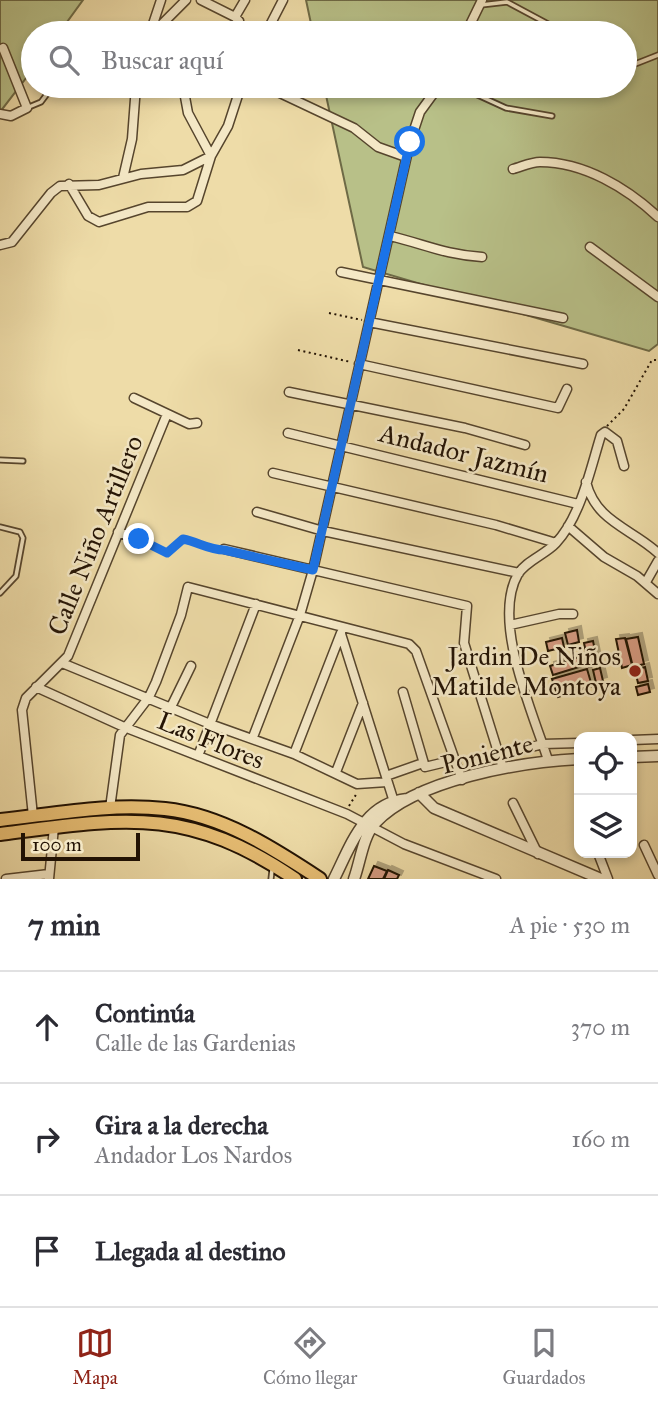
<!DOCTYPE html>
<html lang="es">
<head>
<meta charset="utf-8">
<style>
	body { margin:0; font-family:"IM FELL Great Primer",serif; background:#f7f7f7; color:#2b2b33 }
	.controls { position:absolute; right:21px; bottom:21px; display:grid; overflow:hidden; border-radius:14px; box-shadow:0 4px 10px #0003 }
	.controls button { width:63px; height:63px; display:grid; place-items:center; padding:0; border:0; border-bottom:2px solid #e1e1e2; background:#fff; color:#2b2b33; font:35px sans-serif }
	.scale { position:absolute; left:21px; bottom:18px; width:119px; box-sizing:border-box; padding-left:7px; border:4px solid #231304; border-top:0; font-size:19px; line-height:24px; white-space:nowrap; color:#231304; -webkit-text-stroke:5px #f4e8c6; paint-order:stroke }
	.stop { position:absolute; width:21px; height:21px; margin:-16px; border:5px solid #1a73e8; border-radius:50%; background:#fff }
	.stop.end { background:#1a73e8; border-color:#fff; box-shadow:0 2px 7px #0008 }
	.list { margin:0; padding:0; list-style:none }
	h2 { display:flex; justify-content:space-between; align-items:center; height:91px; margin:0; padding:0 28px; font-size:30px }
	h2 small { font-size:23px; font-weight:400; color:#7c7c81 }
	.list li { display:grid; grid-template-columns:46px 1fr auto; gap:21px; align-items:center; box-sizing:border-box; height:112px; padding:0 28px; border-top:2px solid #e1e1e2 }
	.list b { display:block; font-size:26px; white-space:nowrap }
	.list p { margin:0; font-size:23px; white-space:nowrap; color:#7c7c81 }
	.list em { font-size:23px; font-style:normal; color:#7c7c81 }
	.icon { flex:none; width:38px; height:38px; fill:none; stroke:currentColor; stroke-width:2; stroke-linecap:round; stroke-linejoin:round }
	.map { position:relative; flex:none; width:658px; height:879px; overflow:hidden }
	.search { position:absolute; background:#fff; box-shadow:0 4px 10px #0003; left:21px; right:21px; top:21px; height:77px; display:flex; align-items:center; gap:18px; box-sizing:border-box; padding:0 24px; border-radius:38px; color:#7c7c81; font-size:26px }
	.sheet { height:427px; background:#fff }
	nav { display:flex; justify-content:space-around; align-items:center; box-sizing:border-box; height:98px; border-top:2px solid #e1e1e2; background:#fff; font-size:19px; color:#7c7c81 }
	nav a { display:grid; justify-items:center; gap:4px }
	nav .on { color:#8f2418 }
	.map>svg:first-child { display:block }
</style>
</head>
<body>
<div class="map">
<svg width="658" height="879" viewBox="0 0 658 879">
	<defs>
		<filter id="shadow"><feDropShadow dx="4" dy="-4" stdDeviation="0" flood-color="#0004"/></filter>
	</defs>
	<rect width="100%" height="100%" fill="#eedca8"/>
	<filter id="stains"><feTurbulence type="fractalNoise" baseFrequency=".00286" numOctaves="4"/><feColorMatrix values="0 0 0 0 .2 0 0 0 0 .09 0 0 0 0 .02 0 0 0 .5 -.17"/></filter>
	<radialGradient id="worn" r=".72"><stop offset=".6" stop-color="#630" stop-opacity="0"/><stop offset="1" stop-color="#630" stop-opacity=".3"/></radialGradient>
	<!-- green -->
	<path fill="#b8c088" stroke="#6e6a46" stroke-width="2" d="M 0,0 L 83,0 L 59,33 L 33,33 L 33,69 L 0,112 Z
		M 306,0 L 658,0 L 658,344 L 649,351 L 363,267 L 324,86 L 625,86 L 625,33 L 313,33 Z"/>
	<!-- building -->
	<path fill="#d59b81" stroke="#231304" stroke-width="2" filter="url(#shadow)" d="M 577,630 L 579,642 L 568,645 L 565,633 Z
		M 638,637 L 644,664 L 633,667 L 626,639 Z
		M 562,638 L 564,647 L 548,651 L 546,642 Z
		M 625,638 L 632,665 L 622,668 L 616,639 Z
		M 593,641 L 598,665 L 589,667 L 584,643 Z
		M 579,657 L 582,666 L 553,675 L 550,666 Z
		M 645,667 L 648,681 L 638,683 L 635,670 Z
		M 600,668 L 603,681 L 596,683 L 593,670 Z
		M 587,669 L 592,686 L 558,697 L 552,679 Z
		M 648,684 L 650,692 L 638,695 L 636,687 Z
		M 374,866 L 387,871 L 383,879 L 368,879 Z
		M 388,870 L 399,875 L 397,879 L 384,879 Z"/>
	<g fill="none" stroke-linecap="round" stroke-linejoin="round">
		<defs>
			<path id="service" d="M 481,5 L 507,2 L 565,33
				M 625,68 L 658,55
				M 458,86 L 506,108 L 552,116
				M 29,107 L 41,102 L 53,86
				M 0,460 L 23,461
				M 0,527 L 20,532 L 23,538 L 16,576 L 0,593
				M 271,879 L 272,870"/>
			<path id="minor" d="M 201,0 L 235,17 L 239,21 L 233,33
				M 235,17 L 245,0
				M 150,33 L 161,0
				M 153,33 L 186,0
				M 266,33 L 283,0
				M 466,33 L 482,0
				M 265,86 L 354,128 L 378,147 L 406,157
				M 0,114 L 11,116 L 27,108 L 3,48
				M 513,169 C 521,167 531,162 540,162 C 584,162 627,188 658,217
				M 123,178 L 132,139 L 136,86
				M 69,184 L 88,216 L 99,222 L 148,207 L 187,207 L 197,201 L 211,156 L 188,113 L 183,86
				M 390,236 C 424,244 446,255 482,257
				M 0,245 L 12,242 L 51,193 L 60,186 L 99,185 L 141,174 L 183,170 L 211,156 L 228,126 L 241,86
				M 590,247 L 658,297
				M 341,272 L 563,318
				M 369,322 L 583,364
				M 359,364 L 558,408 L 567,389
				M 289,392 L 465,428 L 525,445
				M 134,398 L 189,424 L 197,423
				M 288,433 L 578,504
				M 273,473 L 496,525 L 556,543
				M 586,482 C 596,522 631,528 658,553
				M 257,512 L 323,531 L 519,573
				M 568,526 L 604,557 L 637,576 L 658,594
				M 118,532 L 139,539
				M 224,549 L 467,606 L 464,643 L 503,768
				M 646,582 L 658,561
				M 510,625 L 559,614 L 573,614
				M 341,634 L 395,805
				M 62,663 L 210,724 L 294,754 L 357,784 L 387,782
				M 36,687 L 124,727 L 347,814 L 404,844 L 496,879
				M 403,692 L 425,767 L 454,760
				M 171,707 L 191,666
				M 253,737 L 300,615 L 313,570 L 410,142 L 420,112 L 439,86
				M 632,740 L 658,739
				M 294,754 L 341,633
				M 500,755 L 543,744 L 579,743
				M 198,756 L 256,604
				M 548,760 C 533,713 491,621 518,574 C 526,561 546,554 556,543 C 581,516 590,470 601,435 L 605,432 L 617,441 L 624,466
				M 336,772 L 363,703
				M 386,776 L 423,763
				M 513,803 L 538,854
				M 110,808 L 120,735 L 149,697 L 156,682 L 181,615 L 188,587 L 409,644 L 416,651 L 462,780
				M 33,816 L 22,710 L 26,698 L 68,656 L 167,414
				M 644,845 L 658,875
				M 598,853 L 608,879
				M 6,879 L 49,874
				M 49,879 L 54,827"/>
			<path id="tertiary" d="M 632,757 L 658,756
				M 419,793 L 434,808 L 601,879
				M 334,879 C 351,845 364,803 407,799
				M 354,879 C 360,863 363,836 375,823 C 416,779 521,762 579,759"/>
			<path id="primary" d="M 0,820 C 55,814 110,803 165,809 C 222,815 273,848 320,879
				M 0,834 C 123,818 186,805 295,879"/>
		</defs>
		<!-- service casing -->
		<use href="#service" stroke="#56452d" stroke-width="7"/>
		<!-- minor casing -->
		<use href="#minor" stroke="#56452d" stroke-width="11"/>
		<!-- tertiary casing -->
		<use href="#tertiary" stroke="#56452d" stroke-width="13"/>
		<!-- primary casing -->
		<use href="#primary" stroke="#231304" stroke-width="16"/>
		<!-- path -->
		<path stroke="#231304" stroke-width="2" stroke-dasharray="2 3.5" stroke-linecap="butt" d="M 329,313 L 362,320
			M 298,350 L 351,362
			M 607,426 L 624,409 L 652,360 L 658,360
			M 146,542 L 167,553 L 183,539 L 216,550
			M 349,806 L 357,793"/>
		<!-- service -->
		<use href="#service" stroke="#f4e8c6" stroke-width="3.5"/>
		<!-- minor -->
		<use href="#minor" stroke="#f4e8c6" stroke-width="8"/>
		<!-- tertiary -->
		<use href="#tertiary" stroke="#f4e8c6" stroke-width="10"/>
		<!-- primary -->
		<use href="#primary" stroke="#e7be74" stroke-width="12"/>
	</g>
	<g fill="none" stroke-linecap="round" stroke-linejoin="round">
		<!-- route -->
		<path stroke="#1a73e8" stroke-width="9" d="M 139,539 L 167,553 L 183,539 C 198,542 209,550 224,550 L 313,570 L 410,142"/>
	</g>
	<!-- markers -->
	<circle fill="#8f2418" stroke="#f4e8c6" stroke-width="2.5" cx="635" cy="671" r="7"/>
	<g text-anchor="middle" stroke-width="5" stroke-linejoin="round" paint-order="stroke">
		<!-- street labels -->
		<g font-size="26" fill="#231304" stroke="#f4e8c6">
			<text transform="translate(464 453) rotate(14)" y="9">Andador Jazmín</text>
			<text transform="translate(95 535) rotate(-68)" y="9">Calle Niño Artillero</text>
			<text transform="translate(211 740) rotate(22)" y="9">Las Flores</text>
			<text transform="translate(487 754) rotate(-14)" y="9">Poniente</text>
		</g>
		<!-- poi labels -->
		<g font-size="26" fill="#231304" stroke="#f4e8c6" text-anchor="end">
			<text x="621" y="665">Jardin De Niños<tspan x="621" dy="30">Matilde Montoya</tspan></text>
		</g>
	</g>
	<rect width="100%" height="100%" filter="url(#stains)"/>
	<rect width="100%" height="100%" fill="url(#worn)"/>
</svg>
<div class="controls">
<button><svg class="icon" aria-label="locate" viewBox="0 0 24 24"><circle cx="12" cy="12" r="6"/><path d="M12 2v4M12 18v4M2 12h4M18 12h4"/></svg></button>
<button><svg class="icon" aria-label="layers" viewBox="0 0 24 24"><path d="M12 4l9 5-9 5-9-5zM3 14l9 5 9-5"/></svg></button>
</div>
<div class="scale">100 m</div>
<div class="stop" style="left:410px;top:142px"></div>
<div class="stop end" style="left:139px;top:539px"></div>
<div class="search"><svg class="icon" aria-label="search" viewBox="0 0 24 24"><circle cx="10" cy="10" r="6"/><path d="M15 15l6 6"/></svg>Buscar aquí</div>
</div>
<section class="sheet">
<h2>7 min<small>A pie · 530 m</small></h2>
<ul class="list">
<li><svg class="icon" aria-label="ahead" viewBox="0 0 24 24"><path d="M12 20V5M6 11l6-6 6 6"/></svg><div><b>Continúa</b><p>Calle de las Gardenias</p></div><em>370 m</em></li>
<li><svg class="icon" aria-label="right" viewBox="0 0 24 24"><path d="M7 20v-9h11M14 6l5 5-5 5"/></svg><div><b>Gira a la derecha</b><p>Andador Los Nardos</p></div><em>160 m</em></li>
<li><svg class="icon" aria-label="arrive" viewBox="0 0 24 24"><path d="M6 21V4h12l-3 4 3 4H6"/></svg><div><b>Llegada al destino</b></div></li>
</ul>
</section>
<nav>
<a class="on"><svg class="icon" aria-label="map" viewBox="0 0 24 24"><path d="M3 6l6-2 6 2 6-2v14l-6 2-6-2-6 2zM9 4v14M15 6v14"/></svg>Mapa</a>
<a><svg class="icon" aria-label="directions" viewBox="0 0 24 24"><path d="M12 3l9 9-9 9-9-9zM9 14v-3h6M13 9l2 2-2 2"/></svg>Cómo llegar</a>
<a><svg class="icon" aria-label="saved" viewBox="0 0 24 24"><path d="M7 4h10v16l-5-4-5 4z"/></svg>Guardados</a>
</nav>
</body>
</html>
